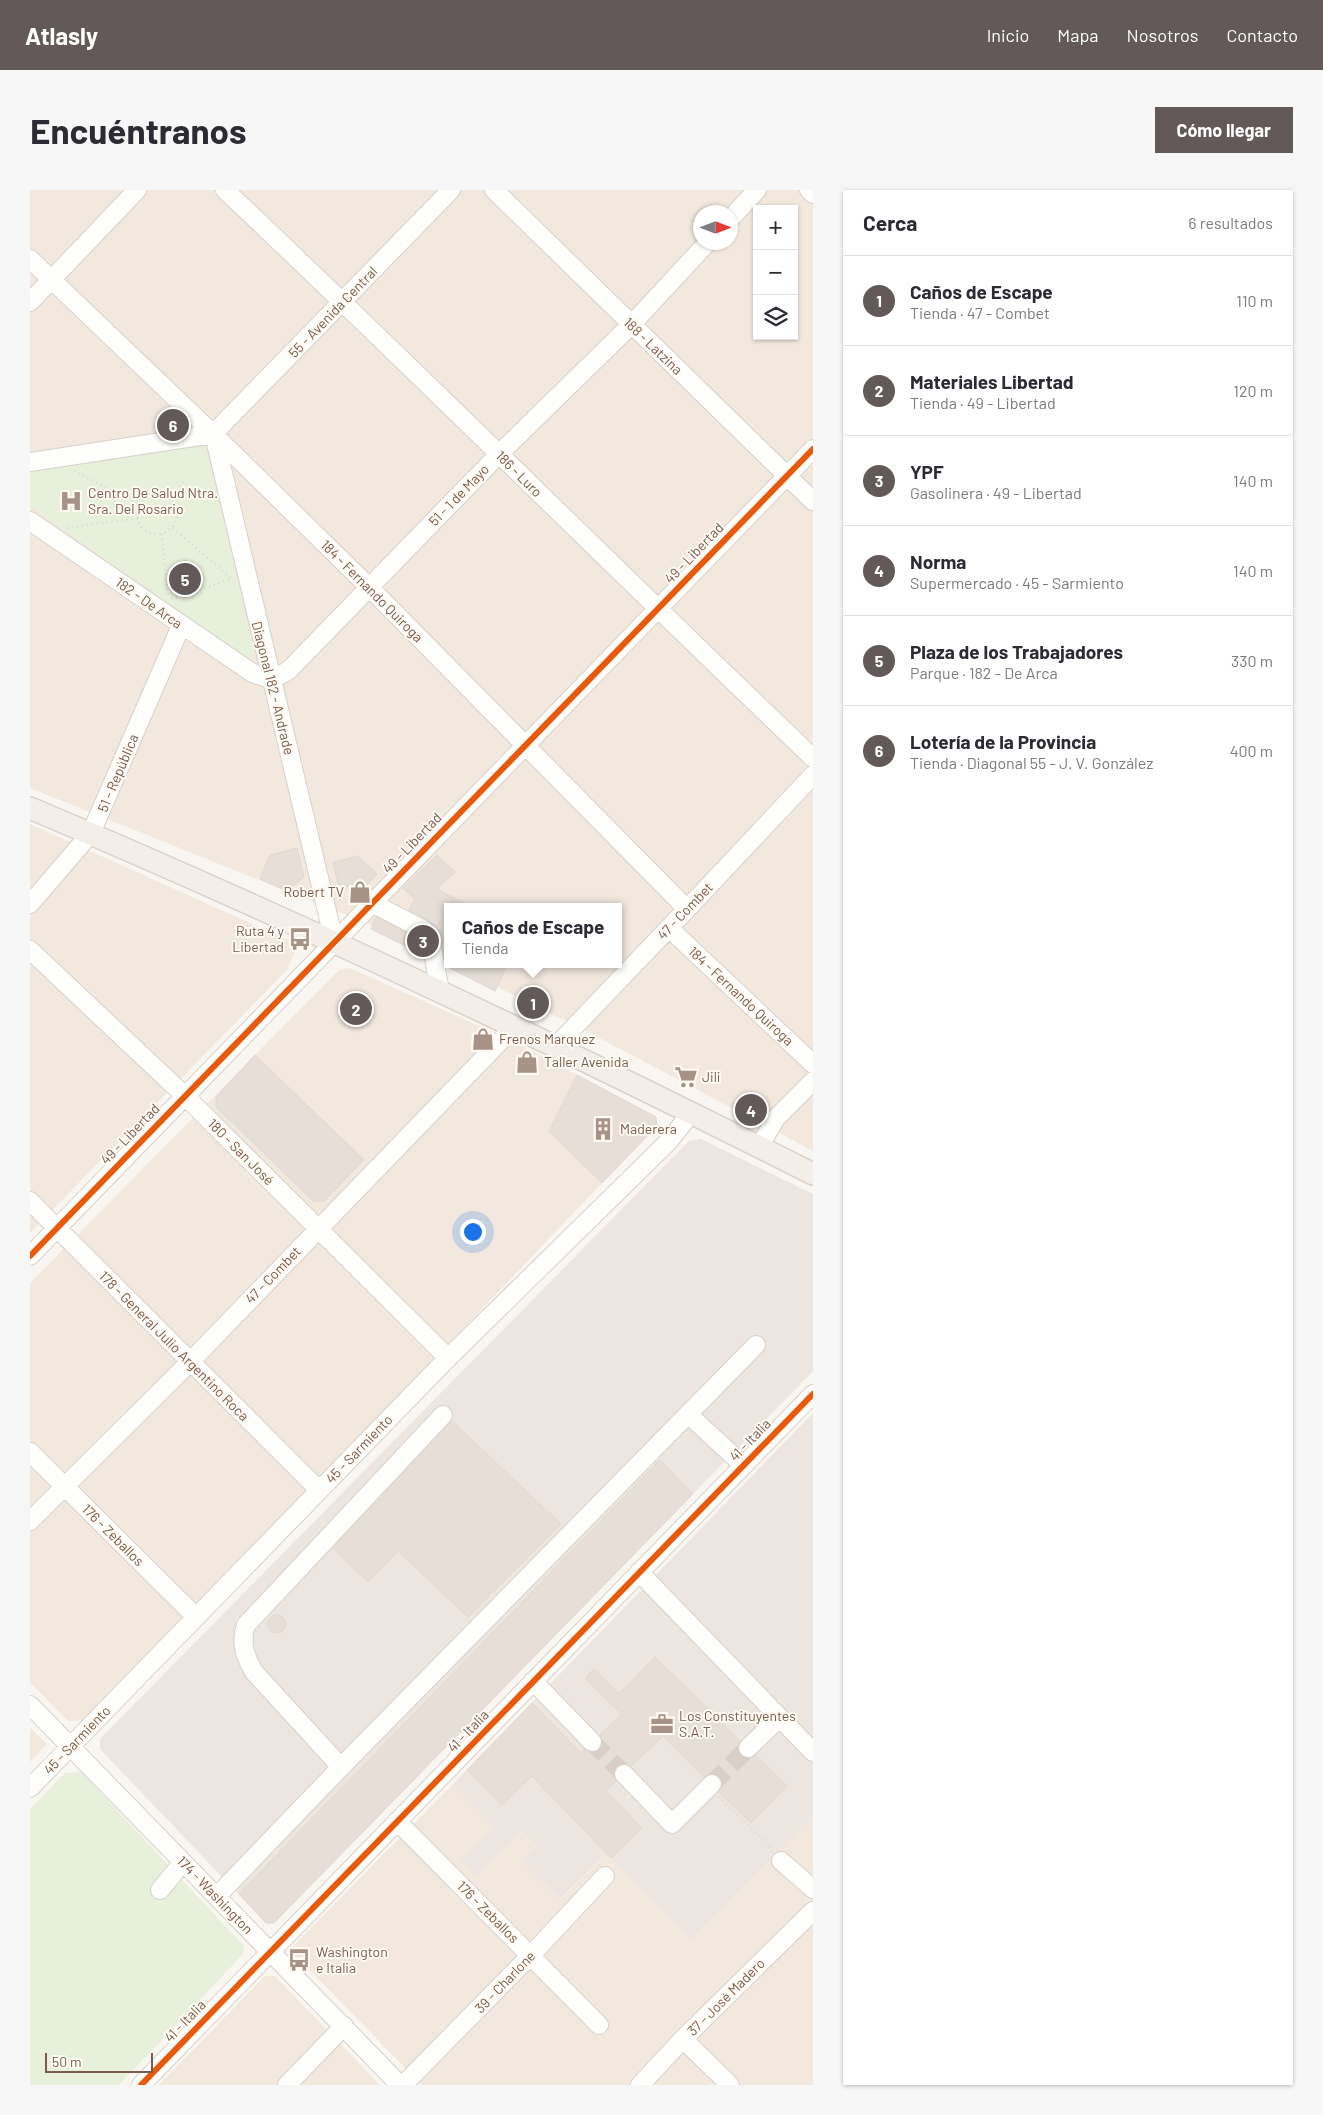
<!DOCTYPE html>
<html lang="es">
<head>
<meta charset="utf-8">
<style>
	body { margin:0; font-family:Barlow,sans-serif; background:#f7f7f7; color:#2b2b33 }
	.controls { position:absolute; right:15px; top:15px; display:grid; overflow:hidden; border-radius:0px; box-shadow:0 1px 4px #0004 }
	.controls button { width:45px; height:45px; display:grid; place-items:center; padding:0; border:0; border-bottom:1px solid #e1e1e2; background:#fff; color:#2b2b33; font:25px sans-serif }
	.compass { position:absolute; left:663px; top:15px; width:45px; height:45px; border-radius:50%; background:#fff; box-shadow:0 1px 4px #0004; rotate:90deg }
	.scale { position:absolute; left:15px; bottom:12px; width:108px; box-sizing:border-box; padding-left:5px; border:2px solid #7a5c4d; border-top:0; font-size:14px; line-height:18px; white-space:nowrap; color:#7a5c4d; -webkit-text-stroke:4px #fffaf3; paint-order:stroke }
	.you { position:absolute; left:442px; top:1041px; width:18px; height:18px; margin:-12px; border:4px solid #fff; border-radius:50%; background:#1a73e8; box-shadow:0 0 0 8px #1a73e833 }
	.badge { display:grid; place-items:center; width:32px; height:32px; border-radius:50%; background:#625958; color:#fff; font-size:16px; font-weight:700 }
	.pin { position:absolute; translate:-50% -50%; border:2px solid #fff; box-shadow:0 1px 5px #0006 }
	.popup { position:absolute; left:414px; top:713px; width:178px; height:65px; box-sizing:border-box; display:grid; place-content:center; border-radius:0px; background:#fff; filter:drop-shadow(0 1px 4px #0005); font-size:16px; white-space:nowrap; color:#7c7c81 }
	.popup b { font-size:19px; color:#2b2b33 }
	.popup::after { content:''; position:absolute; left:50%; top:100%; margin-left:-10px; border:10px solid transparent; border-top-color:#fff }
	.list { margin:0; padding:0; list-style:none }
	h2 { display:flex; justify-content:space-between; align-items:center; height:65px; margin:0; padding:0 20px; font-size:21px }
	h2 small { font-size:16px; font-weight:400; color:#7c7c81 }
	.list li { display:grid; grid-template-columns:32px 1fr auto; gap:15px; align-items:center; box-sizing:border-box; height:90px; padding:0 20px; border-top:1px solid #e1e1e2 }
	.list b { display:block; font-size:19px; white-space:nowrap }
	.list p { margin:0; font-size:16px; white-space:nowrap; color:#7c7c81 }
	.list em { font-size:16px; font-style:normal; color:#7c7c81 }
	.icon { flex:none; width:28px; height:28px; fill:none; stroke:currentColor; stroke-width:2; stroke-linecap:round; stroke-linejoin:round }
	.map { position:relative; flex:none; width:783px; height:1895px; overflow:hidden; border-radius:0px }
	header { display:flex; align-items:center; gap:30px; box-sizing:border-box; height:70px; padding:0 25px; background:#625958; color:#fff }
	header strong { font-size:24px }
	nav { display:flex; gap:28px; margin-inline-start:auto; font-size:18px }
	.intro { display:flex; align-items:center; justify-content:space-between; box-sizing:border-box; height:120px; padding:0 30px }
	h1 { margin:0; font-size:35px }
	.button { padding:12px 22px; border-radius:0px; background:#625958; color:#fff; font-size:18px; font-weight:700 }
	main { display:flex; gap:30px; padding:0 30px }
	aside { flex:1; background:#fff; border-radius:0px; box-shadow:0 1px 4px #0004 }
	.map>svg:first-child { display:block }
</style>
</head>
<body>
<header>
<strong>Atlasly</strong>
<nav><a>Inicio</a><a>Mapa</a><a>Nosotros</a><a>Contacto</a></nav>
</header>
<div class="intro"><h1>Encuéntranos</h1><a class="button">Cómo llegar</a></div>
<main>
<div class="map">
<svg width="783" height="1895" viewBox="0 0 783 1895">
	<rect width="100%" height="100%" fill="#f9f5f0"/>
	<!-- residential -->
	<path fill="#f2e8de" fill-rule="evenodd" d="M 0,0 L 783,0 L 783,881 L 781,883 L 783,885 L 783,961 L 562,844 L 421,774 L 588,774 L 588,717 L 418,717 L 418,773 L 344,736 L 0,598 ZM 727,19 L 764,19 L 764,146 L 727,146 ZM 671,22 L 701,22 L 701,52 L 671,52 Z
		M 0,634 L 260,751 L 265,761 L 257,780 L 0,1043 Z
		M 320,778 L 489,854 L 547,885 L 520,941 L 572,993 L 60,1530 L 38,1531 L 0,1492 L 0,1093 L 309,780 Z
		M 0,1538 L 17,1554 L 0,1572 Z
		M 422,1595 L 464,1637 L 431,1670 L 446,1685 L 492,1641 L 507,1656 L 491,1671 L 531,1709 L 576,1663 L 661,1750 L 783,1626 L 783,1895 L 392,1895 L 263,1763 L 262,1757 Z
		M 235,1786 L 245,1786 L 350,1895 L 129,1895 Z"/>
	<!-- industrial -->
	<path fill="#ede5e0" d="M 671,949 L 783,1004 L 783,1181 L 244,1733 L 236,1733 L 70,1559 L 70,1549 L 659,951 Z
		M 783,1223 L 783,1626 L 661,1750 L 576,1663 L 530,1709 L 491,1671 L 507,1656 L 492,1641 L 446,1686 L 430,1670 L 464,1637 L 422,1595 Z"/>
	<!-- green -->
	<path fill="#e7f0db" d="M 166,255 L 172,257 L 177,263 L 225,462 L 217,469 L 0,316 L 0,278 Z
		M 51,1582 L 214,1756 L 213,1764 L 89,1895 L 0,1895 L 0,1619 L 35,1583 Z"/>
	<!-- building -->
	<path fill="#e6ded7" stroke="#e2d8d2" d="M 267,658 L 274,687 L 257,701 L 230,689 L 240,665 Z
		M 407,665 L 425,682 L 407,699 L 443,717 L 418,717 L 418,774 L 478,774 L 465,801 L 416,776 L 408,740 L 399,731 L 379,720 L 385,709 L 373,698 Z
		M 328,666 L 347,684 L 331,701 L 308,694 L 303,672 Z
		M 346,727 L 387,748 L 392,764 L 341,739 Z
		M 225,865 L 334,970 L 294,1011 L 283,1011 L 186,917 L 186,907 Z
		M 547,885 L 626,927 L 627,936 L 572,993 L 519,941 Z
		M 422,1231 L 531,1334 L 438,1427 L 368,1361 L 338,1392 L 303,1358 Z
		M 630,1270 L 663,1304 L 244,1733 L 236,1733 L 209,1704 Z
		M238 1434a9 9 0 1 1 18 0a9 9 0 1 1-18 0Z
		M 625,1467 L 710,1551 L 708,1560 L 711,1566 L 720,1568 L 726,1565 L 757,1596 L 721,1633 L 689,1602 L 692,1592 L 689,1586 L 680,1584 L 674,1587 L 633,1546 L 601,1576 L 592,1574 L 584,1581 L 586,1591 L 576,1601 L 612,1638 L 581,1668 L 502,1586 L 472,1615 L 437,1580 L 502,1513 L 551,1563 L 554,1559 L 560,1562 L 569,1560 L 572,1554 L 570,1545 L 592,1524 L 555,1488 L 564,1479 L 589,1504 Z"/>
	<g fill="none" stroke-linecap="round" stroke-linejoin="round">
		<!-- minor-tunnel -->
		<path stroke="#d9cfc7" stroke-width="18" stroke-dasharray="18 9" stroke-linecap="butt" d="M 562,1552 L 594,1584
			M 682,1594 L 718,1558"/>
		<defs>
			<path id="minor" d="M 195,0 C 393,187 586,380 783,568
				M 464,0 L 783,311
				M 779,0 L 783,4
				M 701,28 L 727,0
				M 0,69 L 183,244 L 340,398 L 657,719
				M 0,112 L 107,0
				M 183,244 L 421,0
				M 184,245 L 304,751
				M 0,272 L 183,244
				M 0,331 L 221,482 C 236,490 246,489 259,480 L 469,264 L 601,135 L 678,52
				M 342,713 L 394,740 L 400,747 L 410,801
				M 0,714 L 61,643 L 151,436
				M 639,738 L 783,874
				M 0,760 L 155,906 L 418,1168
				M 526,856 L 657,719 L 783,585
				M 729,957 L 746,928 L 783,891
				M 0,1011 L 289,1300
				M 0,1066 L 783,259
				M 658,1224 L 713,1275
				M 0,1262 L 166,1427
				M 0,1331 L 160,1172 L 484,837
				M 609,1382 L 783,1562
				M 503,1491 L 562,1552
				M 0,1515 L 370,1895
				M 718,1558 L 749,1528
				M 311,1577 L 224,1482 C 215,1466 210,1453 216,1435 L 413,1225
				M 594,1584 L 642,1634 L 682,1594
				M 0,1598 L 418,1168 L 639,951 L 661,923
				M 367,1631 L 569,1835
				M 751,1671 L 783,1699
				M 130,1700 L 153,1672
				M 187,1706 L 311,1577 L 726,1155
				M 653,1849 L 700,1895
				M 111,1895 L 783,1204
				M 257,1895 L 314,1836
				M 373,1895 L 501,1765 L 575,1686
				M 610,1895 L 653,1849 L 783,1721"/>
			<path id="major" d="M 0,618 C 265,730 526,854 783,984"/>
		</defs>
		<!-- minor casing -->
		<use href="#minor" stroke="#d7d1cb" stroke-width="20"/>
		<!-- major casing -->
		<use href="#major" stroke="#dad1cc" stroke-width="24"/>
		<!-- path -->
		<path stroke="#dcd5d0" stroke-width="2.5" stroke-dasharray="1 4" stroke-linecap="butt" d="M 44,281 L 110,314
			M107 324a20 20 0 1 1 40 0a20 20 0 1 1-40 0Z
			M 140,308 L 156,289
			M 37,338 L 107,328
			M 143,338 L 202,389
			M 132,344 L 138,408
			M 141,409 L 202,389
			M 689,1607 L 742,1659"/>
		<!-- minor -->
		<use href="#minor" stroke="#fefefd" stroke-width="18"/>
		<!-- major -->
		<use href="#major" stroke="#f3eee8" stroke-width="21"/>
		<defs>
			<path id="cycleway" d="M 0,1066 L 783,259
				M 111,1895 L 783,1204"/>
		</defs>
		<!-- cycleway casing -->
		<use href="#cycleway" stroke="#fffaf3" stroke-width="9"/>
		<!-- cycleway -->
		<use href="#cycleway" stroke="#e8590c" stroke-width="6"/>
	</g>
	<!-- icons -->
	<defs>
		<symbol id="hospital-bare" viewBox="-9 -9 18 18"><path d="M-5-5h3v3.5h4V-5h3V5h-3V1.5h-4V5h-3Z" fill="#a69286" stroke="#fffaf3" stroke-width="2.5" paint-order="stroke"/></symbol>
		<symbol id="shop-bare" viewBox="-9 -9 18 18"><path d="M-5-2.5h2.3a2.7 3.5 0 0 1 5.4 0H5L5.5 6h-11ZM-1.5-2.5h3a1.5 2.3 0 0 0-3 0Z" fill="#a69286" stroke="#fffaf3" stroke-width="2.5" paint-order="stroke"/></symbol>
		<symbol id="bus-bare" viewBox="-9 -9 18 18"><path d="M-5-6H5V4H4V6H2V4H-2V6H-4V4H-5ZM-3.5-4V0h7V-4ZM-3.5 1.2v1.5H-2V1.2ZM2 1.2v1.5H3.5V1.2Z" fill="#a69286" stroke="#fffaf3" stroke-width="2.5" paint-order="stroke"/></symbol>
		<symbol id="supermarket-bare" viewBox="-9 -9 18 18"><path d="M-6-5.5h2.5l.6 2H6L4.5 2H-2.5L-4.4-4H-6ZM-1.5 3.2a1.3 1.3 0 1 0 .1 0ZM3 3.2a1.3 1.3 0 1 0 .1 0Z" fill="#a69286" stroke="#fffaf3" stroke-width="2.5" paint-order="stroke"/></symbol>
		<symbol id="building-bare" viewBox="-9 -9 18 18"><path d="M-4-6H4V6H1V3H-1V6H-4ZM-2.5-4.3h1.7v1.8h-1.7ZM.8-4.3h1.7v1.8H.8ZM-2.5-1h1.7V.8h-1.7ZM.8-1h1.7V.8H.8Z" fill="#a69286" stroke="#fffaf3" stroke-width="2.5" paint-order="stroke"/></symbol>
		<symbol id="office-bare" viewBox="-9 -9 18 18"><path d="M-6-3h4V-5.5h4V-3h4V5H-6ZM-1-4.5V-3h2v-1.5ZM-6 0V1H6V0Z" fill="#a69286" stroke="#fffaf3" stroke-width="2.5" paint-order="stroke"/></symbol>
	</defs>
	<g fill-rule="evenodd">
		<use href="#hospital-bare" x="25" y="295" width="32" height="32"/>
		<use href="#shop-bare" x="314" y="686" width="32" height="32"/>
		<use href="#bus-bare" x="254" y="733" width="32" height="32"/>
		<use href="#shop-bare" x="437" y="833" width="32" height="32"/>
		<use href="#shop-bare" x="481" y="856" width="32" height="32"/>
		<use href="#supermarket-bare" x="640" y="871" width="32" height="32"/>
		<use href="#building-bare" x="557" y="923" width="32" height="32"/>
		<use href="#office-bare" x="616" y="1518" width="32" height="32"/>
		<use href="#bus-bare" x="253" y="1754" width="32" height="32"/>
	</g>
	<g text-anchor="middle" stroke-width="4" stroke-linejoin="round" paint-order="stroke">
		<!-- street labels -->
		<g font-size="14" fill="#7a5c4d" stroke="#fffaf3">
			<text transform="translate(303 122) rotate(-46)" y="5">55 - Avenida Central</text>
			<text transform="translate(623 156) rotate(44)" y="5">188 - Latzina</text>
			<text transform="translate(489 284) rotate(45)" y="5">186 - Luro</text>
			<text transform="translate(429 305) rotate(-46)" y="5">51 - 1 de Mayo</text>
			<text transform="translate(664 363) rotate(-46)" y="5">49 - Libertad</text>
			<text transform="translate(342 401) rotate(45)" y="5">184 - Fernando Quiroga</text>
			<text transform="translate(119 413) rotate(35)" y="5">182 - De Arca</text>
			<text transform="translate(243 498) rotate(76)" y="5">Diagonal 182 - Andrade</text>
			<text transform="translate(88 583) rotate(-67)" y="5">51 - República</text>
			<text transform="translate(382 653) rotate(-46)" y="5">49 - Libertad</text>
			<text transform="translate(655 721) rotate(-46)" y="5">47 - Combet</text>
			<text transform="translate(711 806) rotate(43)" y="5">184 - Fernando Quiroga</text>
			<text transform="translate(100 944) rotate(-46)" y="5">49 - Libertad</text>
			<text transform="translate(211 962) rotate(45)" y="5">180 - San José</text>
			<text transform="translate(243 1085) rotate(-46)" y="5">47 - Combet</text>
			<text transform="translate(144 1156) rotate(45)" y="5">178 - General Julio Argentino Roca</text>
			<text transform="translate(720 1250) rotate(-46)" y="5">41 - Italia</text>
			<text transform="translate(329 1259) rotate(-46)" y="5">45 - Sarmiento</text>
			<text transform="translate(83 1345) rotate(45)" y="5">176 - Zeballos</text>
			<text transform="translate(438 1541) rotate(-46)" y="5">41 - Italia</text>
			<text transform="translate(47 1550) rotate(-46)" y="5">45 - Sarmiento</text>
			<text transform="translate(185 1705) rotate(46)" y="5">174 - Washington</text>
			<text transform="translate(458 1722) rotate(45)" y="5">176 - Zeballos</text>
			<text transform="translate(475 1792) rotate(-46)" y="5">39 - Charlone</text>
			<text transform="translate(696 1807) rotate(-45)" y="5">37 - José Madero</text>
			<text transform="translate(155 1831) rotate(-46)" y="5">41 - Italia</text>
		</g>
		<!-- poi labels -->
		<g font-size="14" fill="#7a5c4d" stroke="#fffaf3" text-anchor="start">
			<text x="58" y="308">Centro De Salud Ntra.<tspan x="58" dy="16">Sra. Del Rosario</tspan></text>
			<text x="314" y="707" text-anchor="end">Robert TV</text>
			<text x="254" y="746" text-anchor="end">Ruta 4 y<tspan x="254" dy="16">Libertad</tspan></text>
			<text x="469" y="854">Frenos Marquez</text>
			<text x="514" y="877">Taller Avenida</text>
			<text x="672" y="892">Jili</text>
			<text x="590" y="944">Maderera</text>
			<text x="649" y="1531">Los Constituyentes<tspan x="649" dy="16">S.A.T.</tspan></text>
			<text x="286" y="1767">Washington<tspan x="286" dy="16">e Italia</tspan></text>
		</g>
	</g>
</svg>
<div class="controls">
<button>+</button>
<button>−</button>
<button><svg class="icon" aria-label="layers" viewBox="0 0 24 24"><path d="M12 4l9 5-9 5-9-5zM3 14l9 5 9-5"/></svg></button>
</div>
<svg class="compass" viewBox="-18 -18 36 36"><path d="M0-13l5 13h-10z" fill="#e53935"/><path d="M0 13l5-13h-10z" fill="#7c7c81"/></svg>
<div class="scale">50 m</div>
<div class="you"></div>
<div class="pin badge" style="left:503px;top:813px">1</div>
<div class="popup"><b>Caños de Escape</b>Tienda</div>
<div class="pin badge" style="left:326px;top:819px">2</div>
<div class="pin badge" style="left:393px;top:751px">3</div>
<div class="pin badge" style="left:721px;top:920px">4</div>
<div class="pin badge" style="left:155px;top:389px">5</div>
<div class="pin badge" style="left:143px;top:235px">6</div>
</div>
<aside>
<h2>Cerca<small>6 resultados</small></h2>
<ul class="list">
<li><span class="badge">1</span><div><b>Caños de Escape</b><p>Tienda · 47 - Combet</p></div><em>110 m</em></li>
<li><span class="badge">2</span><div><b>Materiales Libertad</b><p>Tienda · 49 - Libertad</p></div><em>120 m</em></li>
<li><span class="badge">3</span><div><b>YPF</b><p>Gasolinera · 49 - Libertad</p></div><em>140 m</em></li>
<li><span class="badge">4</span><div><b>Norma</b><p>Supermercado · 45 - Sarmiento</p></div><em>140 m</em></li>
<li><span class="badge">5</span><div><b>Plaza de los Trabajadores</b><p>Parque · 182 - De Arca</p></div><em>330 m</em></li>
<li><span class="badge">6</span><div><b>Lotería de la Provincia</b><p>Tienda · Diagonal 55 - J. V. González</p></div><em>400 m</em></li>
</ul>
</aside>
</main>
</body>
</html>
